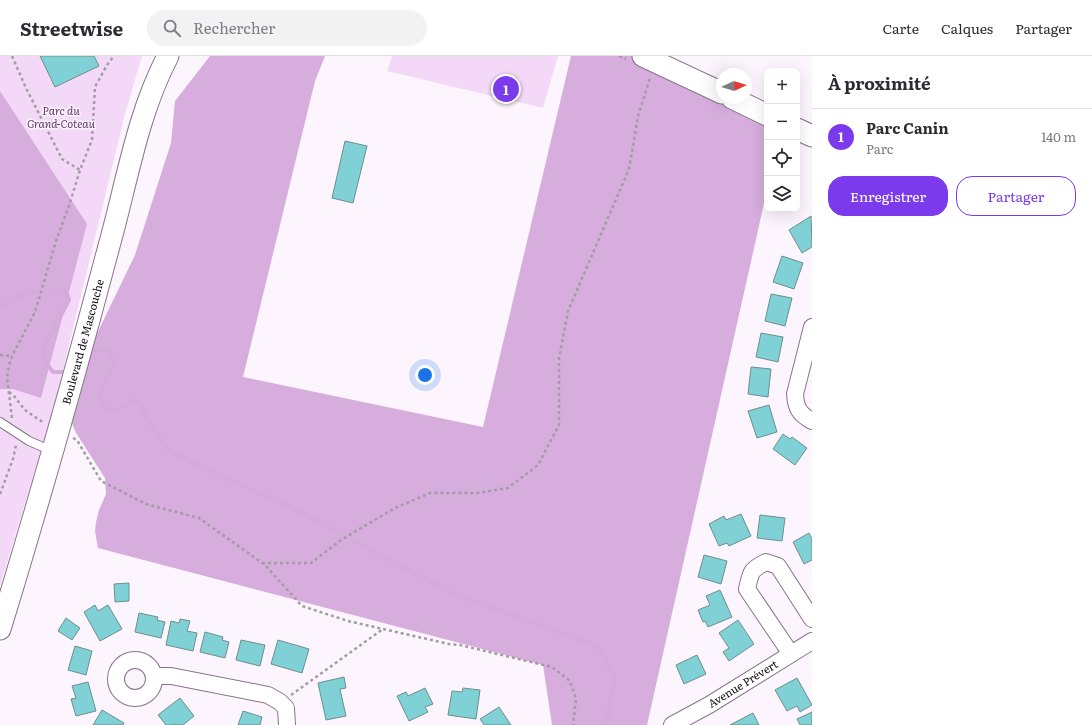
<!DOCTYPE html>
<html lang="fr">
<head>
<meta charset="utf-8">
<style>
	body { margin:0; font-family:Literata,serif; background:#f2f2f3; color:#2b2b33 }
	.controls { position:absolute; right:12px; top:12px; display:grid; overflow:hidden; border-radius:8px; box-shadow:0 4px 16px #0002 }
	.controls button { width:36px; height:36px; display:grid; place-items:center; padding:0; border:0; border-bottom:1px solid #e1e1e2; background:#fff; color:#2b2b33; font:20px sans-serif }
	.compass { position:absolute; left:716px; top:12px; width:36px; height:36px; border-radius:50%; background:#fff; box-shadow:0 4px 16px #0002; rotate:86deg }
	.you { position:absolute; left:425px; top:319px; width:14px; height:14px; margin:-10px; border:3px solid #fff; border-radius:50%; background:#1a73e8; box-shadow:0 0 0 6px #1a73e833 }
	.badge { display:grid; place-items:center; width:26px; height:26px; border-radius:50%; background:#7c3aed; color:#fff; font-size:13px; font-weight:700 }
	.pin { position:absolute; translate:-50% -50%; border:2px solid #fff; box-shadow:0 1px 4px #0006 }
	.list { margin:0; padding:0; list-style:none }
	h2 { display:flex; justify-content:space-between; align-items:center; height:52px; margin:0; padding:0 16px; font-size:17px }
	h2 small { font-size:13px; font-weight:400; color:#7c7c81 }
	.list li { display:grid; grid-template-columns:26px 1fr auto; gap:12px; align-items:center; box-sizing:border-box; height:56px; padding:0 16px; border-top:1px solid #e1e1e2 }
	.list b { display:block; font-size:15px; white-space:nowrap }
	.list p { margin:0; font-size:13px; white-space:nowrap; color:#7c7c81 }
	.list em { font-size:13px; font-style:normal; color:#7c7c81 }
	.actions { display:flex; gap:8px; padding:12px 16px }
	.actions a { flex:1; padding:9px 0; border:1px solid #7c3aed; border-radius:16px; text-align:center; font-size:14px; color:#7c3aed }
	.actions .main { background:#7c3aed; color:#fff }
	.icon { flex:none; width:22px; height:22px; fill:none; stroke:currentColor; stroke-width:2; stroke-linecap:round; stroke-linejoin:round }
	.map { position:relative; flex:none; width:812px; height:669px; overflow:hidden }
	header { display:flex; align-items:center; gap:24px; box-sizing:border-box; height:56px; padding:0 20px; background:#fff; border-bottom:1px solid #e1e1e2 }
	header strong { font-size:19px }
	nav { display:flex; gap:22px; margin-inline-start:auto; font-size:14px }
	.search { width:280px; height:36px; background:#f2f2f3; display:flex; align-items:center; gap:10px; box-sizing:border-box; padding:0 14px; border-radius:22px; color:#7c7c81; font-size:15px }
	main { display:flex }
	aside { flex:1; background:#fff }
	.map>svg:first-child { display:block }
</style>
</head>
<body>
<header>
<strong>Streetwise</strong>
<div class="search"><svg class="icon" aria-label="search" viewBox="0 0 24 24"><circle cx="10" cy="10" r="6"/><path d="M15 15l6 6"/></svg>Rechercher</div>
<nav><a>Carte</a><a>Calques</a><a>Partager</a></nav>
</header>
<main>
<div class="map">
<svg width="812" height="669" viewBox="0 0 812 669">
	<rect width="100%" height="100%" fill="#fdf5fe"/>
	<!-- green -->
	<path fill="#f3d9f7" d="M 0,0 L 142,0 L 125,58 L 54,351 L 0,530 Z
		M 392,0 L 558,0 L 543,52 L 387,15 Z"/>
	<!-- forest -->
	<path fill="#d6addd" d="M 210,0 L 325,0 L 315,25 L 243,321 L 483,371 L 571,0 L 643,0 L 767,57 L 767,134 L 647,669 L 552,669 L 543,609 L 98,492 L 95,475 L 96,466 L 99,454 L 106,438 L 105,422 L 76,377 L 71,365 L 92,288 L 135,199 L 171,87 L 175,45 Z
		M 0,35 L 87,168 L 41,342 L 13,333 L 0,333 Z"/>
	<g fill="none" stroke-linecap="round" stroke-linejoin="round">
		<!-- stream -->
		<path stroke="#d4abda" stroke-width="4" d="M 50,235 L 66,235 L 69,244 L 45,289 L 45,306 L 53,316 L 62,316
			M 0,251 L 13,242 L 34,235
			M 90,296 L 92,295 L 107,295 L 115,306 L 101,334 L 101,348 L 112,356 L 136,343 L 167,394 L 300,456 L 338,476
			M 356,486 L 452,537 L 598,590 L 615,622 L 606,669"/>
	</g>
	<!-- building -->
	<path fill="#7fd1d5" stroke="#6e8e90" d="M 40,0 L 94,0 L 99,10 L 55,31 Z
		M 345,85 L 367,90 L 353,147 L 332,142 Z
		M 811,160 L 812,191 L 802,197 L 789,174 Z
		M 782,200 L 803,207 L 794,233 L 773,226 Z
		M 771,238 L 792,242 L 785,270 L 765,265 Z
		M 761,277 L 783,281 L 778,306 L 756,301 Z
		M 751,311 L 771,313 L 768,341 L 748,338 Z
		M 769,349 L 777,376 L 757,382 L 748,355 Z
		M 783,378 L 790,383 L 792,381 L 807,392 L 795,409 L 773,393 Z
		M 741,458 L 751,480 L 729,490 L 727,487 L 719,490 L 709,468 L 724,460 L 726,464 Z
		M 760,459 L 785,462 L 782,485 L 757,482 Z
		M 809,477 L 812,483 L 812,504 L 804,508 L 793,486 Z
		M 704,499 L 727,505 L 721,528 L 698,521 Z
		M 129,527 L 129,545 L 115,546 L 114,528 Z
		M 720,534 L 732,561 L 708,571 L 705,565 L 703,566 L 698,554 L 710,549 L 706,540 Z
		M 95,549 L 98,555 L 108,549 L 122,573 L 100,585 L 84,556 Z
		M 139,557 L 158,561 L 157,564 L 165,566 L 161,582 L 135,576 Z
		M 66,562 L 80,572 L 72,584 L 58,575 Z
		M 180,563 L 190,565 L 187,575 L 197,577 L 193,595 L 166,589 L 171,565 L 179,567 Z
		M 738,564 L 754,588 L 729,605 L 723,596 L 729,592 L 719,577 Z
		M 205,576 L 223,581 L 222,584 L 229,586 L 225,602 L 200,596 Z
		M 241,584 L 265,589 L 260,610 L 236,604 Z
		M 278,584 L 309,593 L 302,617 L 271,608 Z
		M 75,590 L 92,595 L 86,619 L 68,614 Z
		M 697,599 L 706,618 L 684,628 L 676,609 Z
		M 344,621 L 346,632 L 340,633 L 346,660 L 326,664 L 318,627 Z
		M 797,622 L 812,649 L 800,656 L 797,650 L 787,655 L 775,634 Z
		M 88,626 L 96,655 L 76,660 L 71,643 L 76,642 L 72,630 Z
		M 425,632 L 433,648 L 425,651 L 428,656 L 409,665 L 397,640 L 406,636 L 408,640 Z
		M 463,632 L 480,634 L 476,663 L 448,659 L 452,635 L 462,636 Z
		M 180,642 L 194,660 L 183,669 L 177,669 L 175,668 L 174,669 L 166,669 L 158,659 Z
		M 499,651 L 511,669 L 484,669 L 480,663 Z
		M 102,654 L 124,667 L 123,669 L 93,669 Z
		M 243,655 L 262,661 L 260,669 L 238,669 Z
		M 812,656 L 812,669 L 800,669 L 797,663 Z
		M 753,657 L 759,669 L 730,669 Z"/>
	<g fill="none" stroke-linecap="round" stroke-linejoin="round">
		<defs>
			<path id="service" d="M 0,366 L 29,385 L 52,395"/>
			<g id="minor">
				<path d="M 812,271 L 795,338 C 796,352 799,358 812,365"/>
				<path d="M 791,598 L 747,533 C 751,516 750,514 766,506 L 778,510 L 812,563"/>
				<circle cx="135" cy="623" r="19"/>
				<path d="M 154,620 L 171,620 L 268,639 L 280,646 L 286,652 L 287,669"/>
				<path id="s1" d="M 672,669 L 709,649 L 812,585"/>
			</g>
			<g id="tertiary">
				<path d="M 643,0 L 722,37"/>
				<path d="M 732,42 L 767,59"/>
				<path d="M 797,73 L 812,80"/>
				<path id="s2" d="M 0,573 C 39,446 75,318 109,190 C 127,126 137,59 168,0"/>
			</g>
		</defs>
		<!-- service casing -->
		<use href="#service" stroke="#867588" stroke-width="10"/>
		<!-- minor casing -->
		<use href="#minor" stroke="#867588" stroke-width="18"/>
		<!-- tertiary casing -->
		<use href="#tertiary" stroke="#867588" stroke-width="23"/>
		<!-- path -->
		<path stroke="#a49ca5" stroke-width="2.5" stroke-dasharray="3 3" stroke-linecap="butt" d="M 12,0 L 26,32 L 62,103 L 80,114
			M 619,0 L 626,3
			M 0,299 L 11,300
			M 9,336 L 14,340 L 25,354 L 44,367
			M 12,362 L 7,321 L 9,309 L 12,300 L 35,256 L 56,185 L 69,150 L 80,114 L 92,84 L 95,31 L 107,9 L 114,0
			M 73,382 L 77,384 L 101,425 L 146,448 L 199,462 L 265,509 L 302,550 L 348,565 L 449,588 L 460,589 L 552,611 L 570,625 L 576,643 L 573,669
			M 0,438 L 13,403 L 16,389
			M 262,507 L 311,507 L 341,484 L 395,452 L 430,437 L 478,437 L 508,432 L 538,409 L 559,369 L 559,303 L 568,255 L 629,113 L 638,60 L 650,22
			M 291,639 L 383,573"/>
		<!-- service -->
		<use href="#service" stroke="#fff" stroke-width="8"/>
		<!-- minor -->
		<use href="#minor" stroke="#fff" stroke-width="16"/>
		<!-- tertiary -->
		<use href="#tertiary" stroke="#fff" stroke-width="21"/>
	</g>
	<g text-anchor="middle" stroke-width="3" stroke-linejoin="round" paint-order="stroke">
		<!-- park labels -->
		<g font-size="11" font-style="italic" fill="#673570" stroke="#fdf5fe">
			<text x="61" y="59">Parc du<tspan x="61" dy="13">Grand-Coteau</tspan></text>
		</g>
		<!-- street labels -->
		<g font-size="11" fill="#0f0910" stroke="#fdf5fe">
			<text dy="4" stroke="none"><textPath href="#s2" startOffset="299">Boulevard de Mascouche</textPath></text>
			<text dy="4" stroke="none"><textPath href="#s1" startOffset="82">Avenue Prévert</textPath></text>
		</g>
	</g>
</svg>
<div class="controls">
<button>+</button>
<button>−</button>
<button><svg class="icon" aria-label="locate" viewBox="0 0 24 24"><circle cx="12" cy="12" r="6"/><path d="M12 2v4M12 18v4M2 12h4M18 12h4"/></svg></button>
<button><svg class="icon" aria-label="layers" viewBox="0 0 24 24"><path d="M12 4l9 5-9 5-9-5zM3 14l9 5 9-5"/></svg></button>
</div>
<svg class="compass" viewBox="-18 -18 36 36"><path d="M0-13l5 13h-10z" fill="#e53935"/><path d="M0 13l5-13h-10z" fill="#7c7c81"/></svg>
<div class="you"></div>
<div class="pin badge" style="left:506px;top:33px">1</div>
</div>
<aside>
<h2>À proximité<small></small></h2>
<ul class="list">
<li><span class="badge">1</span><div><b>Parc Canin</b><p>Parc</p></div><em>140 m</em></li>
</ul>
<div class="actions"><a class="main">Enregistrer</a><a>Partager</a></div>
</aside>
</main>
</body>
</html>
